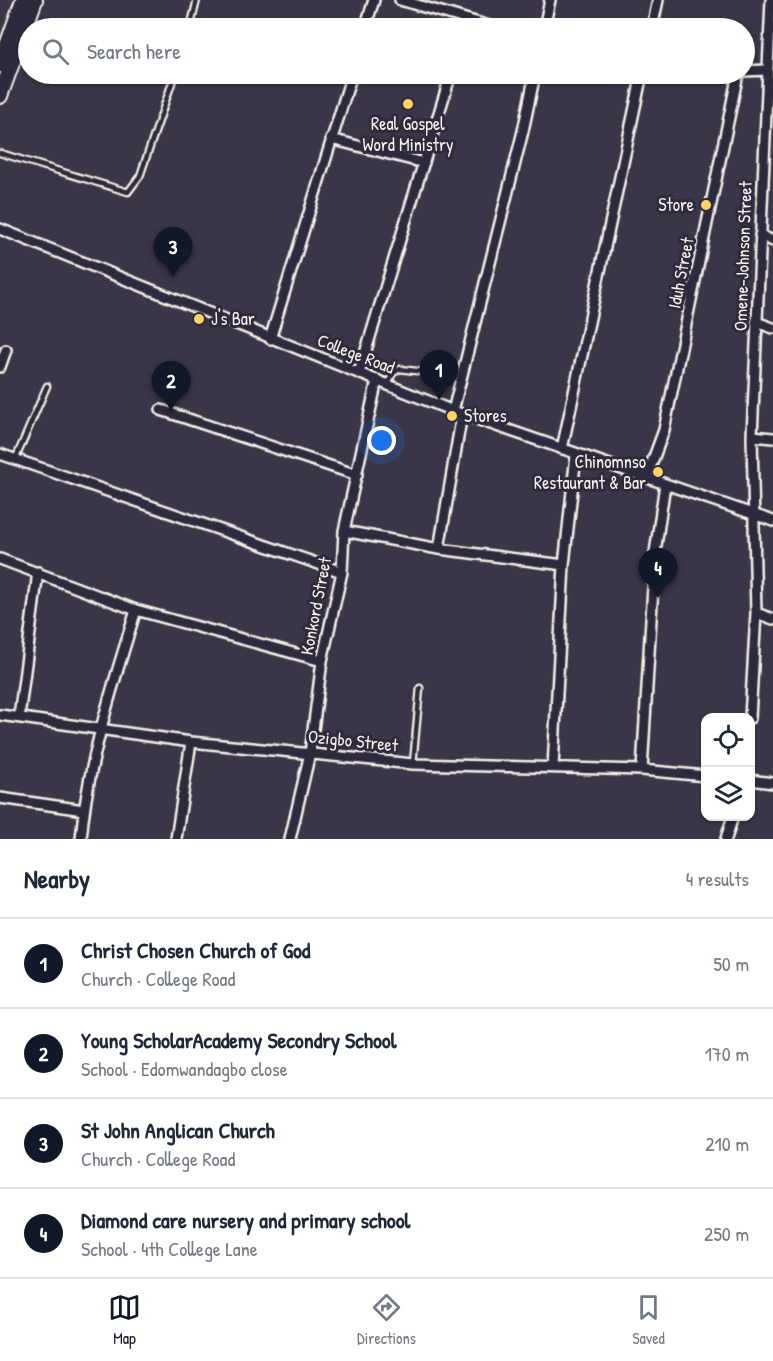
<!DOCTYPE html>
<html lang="en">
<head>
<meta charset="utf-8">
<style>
	body { margin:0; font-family:"Patrick Hand",sans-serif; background:#f2f2f3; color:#1f2937 }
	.controls { position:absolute; right:18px; bottom:18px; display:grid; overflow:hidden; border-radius:12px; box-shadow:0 2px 4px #0004 }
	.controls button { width:54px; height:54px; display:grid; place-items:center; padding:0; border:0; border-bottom:2px solid #e0e1e3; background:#fff; color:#1f2937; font:30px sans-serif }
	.you { position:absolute; left:382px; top:441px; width:21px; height:21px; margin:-15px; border:4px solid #fff; border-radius:50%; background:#1a73e8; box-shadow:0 0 0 9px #1a73e833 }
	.badge { display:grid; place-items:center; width:39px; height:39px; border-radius:50%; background:#111827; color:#fff; font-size:20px; font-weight:700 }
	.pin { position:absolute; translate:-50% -50px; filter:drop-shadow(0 2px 3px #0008) }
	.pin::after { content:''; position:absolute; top:32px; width:21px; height:18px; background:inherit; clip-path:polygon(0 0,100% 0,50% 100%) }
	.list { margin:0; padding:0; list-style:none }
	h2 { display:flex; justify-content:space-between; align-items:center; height:78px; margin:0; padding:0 24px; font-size:26px }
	h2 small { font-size:20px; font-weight:400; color:#747a83 }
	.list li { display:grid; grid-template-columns:39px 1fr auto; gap:18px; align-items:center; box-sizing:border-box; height:90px; padding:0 24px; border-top:2px solid #e0e1e3 }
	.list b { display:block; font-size:22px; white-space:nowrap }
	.list p { margin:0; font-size:20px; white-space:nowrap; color:#747a83 }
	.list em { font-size:20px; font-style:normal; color:#747a83 }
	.icon { flex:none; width:33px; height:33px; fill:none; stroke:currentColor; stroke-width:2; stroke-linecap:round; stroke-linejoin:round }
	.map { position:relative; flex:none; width:773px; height:839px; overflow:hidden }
	.search { position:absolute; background:#fff; box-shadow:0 2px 4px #0004; left:18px; right:18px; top:18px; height:66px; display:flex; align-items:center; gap:15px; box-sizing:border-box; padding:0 21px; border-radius:33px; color:#747a83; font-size:22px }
	.sheet { height:438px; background:#fff }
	nav { display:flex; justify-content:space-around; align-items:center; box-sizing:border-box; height:84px; border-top:2px solid #e0e1e3; background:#fff; font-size:16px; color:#747a83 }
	nav a { display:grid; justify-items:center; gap:3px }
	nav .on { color:#111827 }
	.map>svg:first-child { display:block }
</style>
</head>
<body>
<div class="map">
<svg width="773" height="839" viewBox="0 0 773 839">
	<rect width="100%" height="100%" fill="#3b3647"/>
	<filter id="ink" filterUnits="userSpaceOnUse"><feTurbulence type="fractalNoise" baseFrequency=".0167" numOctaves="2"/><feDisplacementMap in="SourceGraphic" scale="12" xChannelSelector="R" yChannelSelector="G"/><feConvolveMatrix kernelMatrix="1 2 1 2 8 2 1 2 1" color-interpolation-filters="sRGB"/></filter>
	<g filter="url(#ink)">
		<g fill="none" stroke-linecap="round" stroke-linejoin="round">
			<defs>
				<path id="service" d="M 190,28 L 197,0
					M 0,153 L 128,192 L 140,176 L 175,74
					M 388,384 L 393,373 L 400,369 L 441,374
					M 15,460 L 47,386
					M 413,764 L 420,688"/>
				<path id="minor" d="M 400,0 L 496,28
					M 365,28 L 374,0
					M 544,28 L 550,0
					M 652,28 L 658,0
					M 744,71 L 767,70
					M 426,74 L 449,80
					M 331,139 L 424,163
					M 0,229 L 453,411 L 773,521
					M 760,235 L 773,241
					M 756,322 L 773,328
					M 270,339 L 352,74
					M 0,367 L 6,350
					M 359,373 L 451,74
					M 161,410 L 357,475
					M 453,411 L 523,131 L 535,74
					M 752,436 L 773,438
					M 562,449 L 642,74
					M 0,454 L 342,572
					M 647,476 L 664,430 L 738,74
					M 344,531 L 439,549 L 564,565
					M 439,549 L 462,414
					M 0,559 L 136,610 L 322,661
					M 756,613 L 773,619
					M 0,715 L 191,742 L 413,764 L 642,770 L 706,776
					M 19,717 L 38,572
					M 750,718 L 756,613 L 752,436 L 771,0
					M 553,767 L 564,565 L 576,455
					M 642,770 L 655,553 L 665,484
					M 750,780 L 773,783
					M 0,798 L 84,810
					M 81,839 C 88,760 113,685 136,610
					M 176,839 L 191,742
					M 290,839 L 310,753 L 322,661 L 342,572 L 344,531 L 377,380
					M 726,839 L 733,816"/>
				<path id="secondary" d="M 0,65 L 23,0
					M 0,96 L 35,0"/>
			</defs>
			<!-- service casing -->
			<use href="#service" stroke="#f4f1e8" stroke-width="9"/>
			<!-- minor casing -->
			<use href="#minor" stroke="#f4f1e8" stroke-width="14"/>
			<!-- secondary casing -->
			<use href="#secondary" stroke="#f4f1e8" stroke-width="18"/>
			<!-- service -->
			<use href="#service" stroke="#2f2a3d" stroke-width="4.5"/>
			<!-- minor -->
			<use href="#minor" stroke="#2f2a3d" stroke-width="9"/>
			<!-- secondary -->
			<use href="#secondary" stroke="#2f2a3d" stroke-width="14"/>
		</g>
	</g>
	<!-- markers -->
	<g fill="#ffd166" stroke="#2f2a3d" stroke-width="2">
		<circle cx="408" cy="104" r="6"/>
		<circle cx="706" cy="205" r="6"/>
		<circle cx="199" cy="319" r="6"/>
		<circle cx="452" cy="416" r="6"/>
		<circle cx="658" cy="472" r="6"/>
	</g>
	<g text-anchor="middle" stroke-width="6" stroke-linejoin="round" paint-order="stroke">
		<!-- poi labels -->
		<g font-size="18" fill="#f4f1e8" stroke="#2f2a3d" text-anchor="end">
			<text x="408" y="130" text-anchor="middle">Real Gospel<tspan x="408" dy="21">Word Ministry</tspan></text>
			<text x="694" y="211">Store</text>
			<text x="211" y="325" text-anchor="start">J's Bar</text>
			<text x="464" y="422" text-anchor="start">Stores</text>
			<text x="646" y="468">Chinomnso<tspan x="646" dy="21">Restaurant &amp; Bar</tspan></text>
		</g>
		<!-- street labels -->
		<g font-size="18" fill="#f4f1e8" stroke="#2f2a3d">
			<text transform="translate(743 256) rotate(-88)" y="6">Omene-Johnson Street</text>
			<text transform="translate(681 273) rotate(-79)" y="6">Iduh Street</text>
			<text transform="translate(356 354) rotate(21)" y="6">College Road</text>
			<text transform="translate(316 606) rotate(-79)" y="6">Konkord Street</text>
			<text transform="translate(353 741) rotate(6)" y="6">Ozigbo Street</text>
		</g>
	</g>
</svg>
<div class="controls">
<button><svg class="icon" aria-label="locate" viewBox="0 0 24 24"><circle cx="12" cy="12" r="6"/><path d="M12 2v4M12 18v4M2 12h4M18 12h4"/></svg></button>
<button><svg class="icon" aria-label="layers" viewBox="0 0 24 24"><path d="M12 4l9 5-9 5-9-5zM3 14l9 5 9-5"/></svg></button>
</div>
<div class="you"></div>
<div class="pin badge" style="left:439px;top:400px">1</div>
<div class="pin badge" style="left:171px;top:411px">2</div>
<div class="pin badge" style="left:173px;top:277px">3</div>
<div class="pin badge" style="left:658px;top:598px">4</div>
<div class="search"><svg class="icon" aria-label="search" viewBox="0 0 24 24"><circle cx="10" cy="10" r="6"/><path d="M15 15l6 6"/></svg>Search here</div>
</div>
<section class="sheet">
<h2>Nearby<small>4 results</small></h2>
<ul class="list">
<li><span class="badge">1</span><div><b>Christ Chosen Church of God</b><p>Church · College Road</p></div><em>50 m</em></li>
<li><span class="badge">2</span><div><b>Young ScholarAcademy Secondry School</b><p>School · Edomwandagbo close</p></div><em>170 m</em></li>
<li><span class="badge">3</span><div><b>St John Anglican Church</b><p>Church · College Road</p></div><em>210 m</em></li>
<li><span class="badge">4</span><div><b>Diamond care nursery and primary school</b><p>School · 4th College Lane</p></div><em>250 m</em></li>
</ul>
</section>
<nav>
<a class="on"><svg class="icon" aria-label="map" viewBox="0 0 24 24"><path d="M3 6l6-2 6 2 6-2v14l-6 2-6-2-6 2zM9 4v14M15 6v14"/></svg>Map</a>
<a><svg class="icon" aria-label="directions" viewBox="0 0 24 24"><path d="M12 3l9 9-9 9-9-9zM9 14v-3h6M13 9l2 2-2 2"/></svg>Directions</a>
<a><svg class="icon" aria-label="saved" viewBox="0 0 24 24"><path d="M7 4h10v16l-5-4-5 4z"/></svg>Saved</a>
</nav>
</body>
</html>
